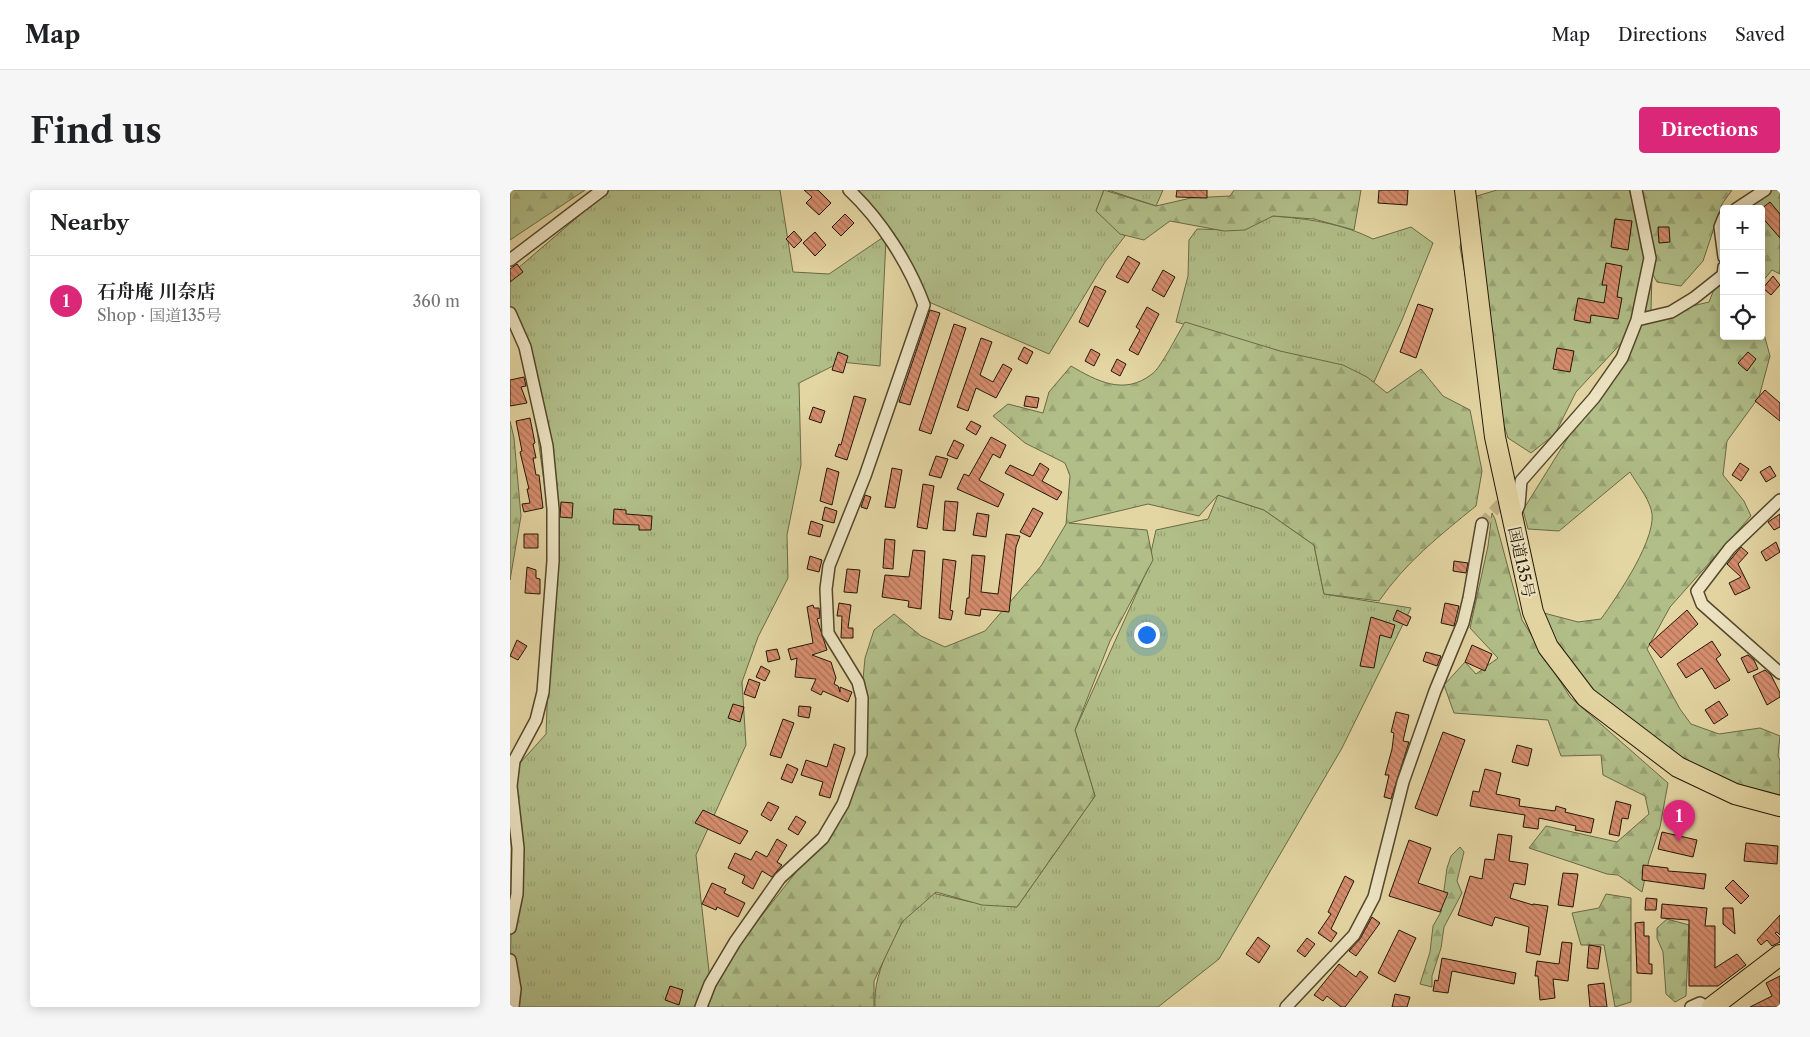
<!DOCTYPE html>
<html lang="en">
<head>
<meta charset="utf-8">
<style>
	body { margin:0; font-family:"Libre Caslon Text","Noto Serif JP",serif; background:#f6f6f6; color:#202124 }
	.controls { position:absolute; right:15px; top:15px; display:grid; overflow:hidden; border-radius:5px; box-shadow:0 2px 12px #0003 }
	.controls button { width:45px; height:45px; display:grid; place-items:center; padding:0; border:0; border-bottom:1px solid #e0e0e0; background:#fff; color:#202124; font:25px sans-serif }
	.you { position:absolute; left:636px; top:444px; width:18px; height:18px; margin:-12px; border:4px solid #fff; border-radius:50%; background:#1a73e8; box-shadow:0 0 0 8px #1a73e833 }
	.badge { display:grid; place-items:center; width:32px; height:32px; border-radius:50%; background:#db2777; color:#fff; font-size:16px; font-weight:700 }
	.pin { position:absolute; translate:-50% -41px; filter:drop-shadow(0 1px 2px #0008) }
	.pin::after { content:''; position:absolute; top:26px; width:18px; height:15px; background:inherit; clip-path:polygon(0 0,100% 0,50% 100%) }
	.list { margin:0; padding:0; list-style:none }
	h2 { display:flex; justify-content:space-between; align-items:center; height:65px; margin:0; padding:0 20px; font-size:21px }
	h2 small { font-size:16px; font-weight:400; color:#757577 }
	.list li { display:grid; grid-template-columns:32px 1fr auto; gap:15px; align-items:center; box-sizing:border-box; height:90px; padding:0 20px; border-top:1px solid #e0e0e0 }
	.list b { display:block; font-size:19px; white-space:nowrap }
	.list p { margin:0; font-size:16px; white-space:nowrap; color:#757577 }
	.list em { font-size:16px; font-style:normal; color:#757577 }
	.icon { flex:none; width:28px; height:28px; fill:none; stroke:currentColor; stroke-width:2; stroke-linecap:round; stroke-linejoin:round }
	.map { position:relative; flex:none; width:1270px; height:817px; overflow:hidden; border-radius:5px }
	header { display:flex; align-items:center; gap:30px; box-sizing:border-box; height:70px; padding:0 25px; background:#fff; border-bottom:1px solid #e0e0e0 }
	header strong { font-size:24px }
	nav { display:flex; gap:28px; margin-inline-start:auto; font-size:18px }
	.intro { display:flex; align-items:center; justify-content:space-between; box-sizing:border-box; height:120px; padding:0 30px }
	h1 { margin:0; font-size:35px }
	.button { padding:12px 22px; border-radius:5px; background:#db2777; color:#fff; font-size:18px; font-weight:700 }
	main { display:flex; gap:30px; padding:0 30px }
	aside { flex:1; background:#fff; border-radius:5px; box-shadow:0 2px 12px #0003 }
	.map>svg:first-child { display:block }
</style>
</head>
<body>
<header>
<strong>Map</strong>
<nav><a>Map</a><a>Directions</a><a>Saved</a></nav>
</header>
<div class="intro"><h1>Find us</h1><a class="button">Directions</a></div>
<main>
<aside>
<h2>Nearby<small></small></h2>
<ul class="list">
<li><span class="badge">1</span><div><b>石舟庵 川奈店</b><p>Shop · 国道135号</p></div><em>360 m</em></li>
</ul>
</aside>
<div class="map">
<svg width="1270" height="817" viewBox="0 0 1270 817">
	<defs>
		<pattern id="grass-tufts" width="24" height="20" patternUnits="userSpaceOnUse" patternTransform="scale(1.25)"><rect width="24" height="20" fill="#b1be88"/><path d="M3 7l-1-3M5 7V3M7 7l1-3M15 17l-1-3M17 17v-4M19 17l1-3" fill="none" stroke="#98a374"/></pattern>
		<pattern id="forest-firs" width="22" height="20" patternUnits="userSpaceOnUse" patternTransform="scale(1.25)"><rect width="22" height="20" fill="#b1be88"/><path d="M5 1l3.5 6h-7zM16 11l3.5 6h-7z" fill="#98a374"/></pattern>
		<pattern id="building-back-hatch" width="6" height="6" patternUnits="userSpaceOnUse" patternTransform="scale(1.25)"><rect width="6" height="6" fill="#d68d6e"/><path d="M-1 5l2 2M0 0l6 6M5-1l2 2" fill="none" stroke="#ad7258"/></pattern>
	</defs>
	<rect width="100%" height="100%" fill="#e4d6a3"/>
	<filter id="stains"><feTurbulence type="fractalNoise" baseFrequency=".004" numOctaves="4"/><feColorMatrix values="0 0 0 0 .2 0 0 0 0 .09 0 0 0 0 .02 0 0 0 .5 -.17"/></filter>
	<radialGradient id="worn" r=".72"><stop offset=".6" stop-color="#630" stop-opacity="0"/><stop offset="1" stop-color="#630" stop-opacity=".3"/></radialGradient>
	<!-- grass -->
	<path fill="url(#grass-tufts)" stroke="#6a6a46" d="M 99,0 L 270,0 L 283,82 L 319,84 L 375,46 L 340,0 L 594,0 L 586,21 L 615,46 L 595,72 L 539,164 L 412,109 L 376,49 L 370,176 L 331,172 L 289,193 L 291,275 L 277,345 L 278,388 L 248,447 L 232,492 L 236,555 L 186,665 L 203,817 L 0,817 L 3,581 L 36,544 L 43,358 L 17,167 L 0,119 L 0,85 Z
		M 598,0 L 653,0 L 646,16 Z
		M 763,26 C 799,29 831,33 863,49 L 901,37 L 923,53 L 892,130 L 864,192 L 829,178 L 666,132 L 678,86 L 679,50 L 687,39 L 720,40 Z
		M 708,305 L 754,320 L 804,355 L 814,404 L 901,418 L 832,558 L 709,769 L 648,817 L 365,817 C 362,777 392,735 410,700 L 461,712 L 507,717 L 585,606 L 565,540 L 637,380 L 646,340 L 698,329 Z"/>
	<!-- forest -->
	<path fill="url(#forest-firs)" stroke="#6a6a46" d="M 0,0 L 75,0 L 0,50 Z
		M 594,0 L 646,16 L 681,8 L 720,6 L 724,0 L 851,0 L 844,40 L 804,29 L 763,26 L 735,40 L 714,41 L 660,31 L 634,50 L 610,44 L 586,21 Z
		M 987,0 L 1222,0 L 1212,14 L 1193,71 L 1171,96 L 1147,92 L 1142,83 L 1141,120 L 1135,127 L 1199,112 L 1214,74 L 1214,146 L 1251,146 L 1251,133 L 1260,166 L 1249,207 L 1217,251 L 1213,285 L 1234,311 L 1241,326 L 1160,417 L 1137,459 L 1170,519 L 1181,534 L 1209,544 L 1250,538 L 1270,546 L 1268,566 L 1270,571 L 1270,610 L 1224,599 L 1137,553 L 1087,515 L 1029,437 L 1030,422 L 1068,432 L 1091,429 C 1106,408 1150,345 1141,319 C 1137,306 1127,294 1120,282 L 1049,341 L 1018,339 L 1013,320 L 1128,135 L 1066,202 L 1045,244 L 1021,263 L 998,248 L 965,139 L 950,57 L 960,8 Z
		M 1262,0 L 1270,0 L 1270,84 L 1262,80 L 1251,93 L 1251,19 L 1238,19 Z
		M 675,132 L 770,161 L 833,175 L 857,187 L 877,203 L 911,179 L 933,206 L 960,220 L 972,281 L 966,316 C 930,345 895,373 869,411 L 814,404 L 804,355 L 754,320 L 708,305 L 689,326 L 638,314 L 559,333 L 637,340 L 643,370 L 600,451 L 565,540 L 585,606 L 507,717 L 472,715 L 426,702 L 392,732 L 364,791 L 364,817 L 194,817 L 208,781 L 313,648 L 344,584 L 355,468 L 364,440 L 384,424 L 411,446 L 435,457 L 475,441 L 531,376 L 556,334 L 560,286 L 555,273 L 515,253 L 483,226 L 498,214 L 533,223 L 539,202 L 561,176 C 587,191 614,206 642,184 C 651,178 668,143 675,132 Z
		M 0,231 L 4,248 L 11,326 L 0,390 Z
		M 982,323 L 985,329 L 1012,430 L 1060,507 L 1158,593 L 1150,637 L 1139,670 L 1132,702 L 1108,685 L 1097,684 L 1019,658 L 1036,636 L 1107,652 L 1139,624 L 1135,606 L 1093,585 L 1091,565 L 1051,566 L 1038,530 L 944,523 L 934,495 L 955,472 L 966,484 L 988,468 L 960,438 L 978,356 Z
		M 950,657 L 954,662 L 947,691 L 952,703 L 934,737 L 931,758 L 922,786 L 922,797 L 910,794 L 920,762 L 923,736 L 931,722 L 937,678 L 941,666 Z
		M 1096,704 L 1121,708 L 1121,812 L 1105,817 L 1094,755 L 1071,755 L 1062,723 L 1089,718 Z
		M 1157,729 L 1179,735 L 1176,806 L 1165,812 L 1156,804 L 1153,762 L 1147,748 L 1147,738 Z"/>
	<!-- building -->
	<path fill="url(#building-back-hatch)" stroke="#241705" d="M 294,0 L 308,0 L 321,13 L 309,25 L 296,13 L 302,7 Z
		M 667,0 L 697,0 L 697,8 L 666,7 Z
		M 869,0 L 898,0 L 897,15 L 868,13 Z
		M 1260,12 L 1270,24 L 1270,48 L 1251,26 L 1251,19 Z
		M 335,24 L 344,33 L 331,46 L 322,37 Z
		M 1105,29 L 1122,31 L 1118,60 L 1101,57 Z
		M 1148,37 L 1159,37 L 1160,52 L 1149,53 Z
		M 284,41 L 292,50 L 284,58 L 276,49 Z
		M 305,42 L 316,55 L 305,66 L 293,53 Z
		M 618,66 L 630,73 L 618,93 L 606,87 Z
		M 1096,73 L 1112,76 L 1107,107 L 1112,108 L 1108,129 L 1081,125 L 1080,133 L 1064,130 L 1068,108 L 1094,113 L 1097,95 L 1092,95 Z
		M 7,74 L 13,82 L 0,92 L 0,79 Z
		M 653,80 L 665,87 L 654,107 L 642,100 Z
		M 1263,86 L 1270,95 L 1261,105 L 1253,98 Z
		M 585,96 L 596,101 L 578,137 L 569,132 Z
		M 908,114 L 923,119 L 906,168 L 890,162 Z
		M 637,117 L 649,124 L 628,165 L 619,160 L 630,140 L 626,137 Z
		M 420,120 L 430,123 L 400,215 L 389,212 Z
		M 444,134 L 456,138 L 421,244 L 409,240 Z
		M 471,148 L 482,152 L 470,185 L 483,192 L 493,174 L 502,179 L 486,208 L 466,198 L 458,221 L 447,217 Z
		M 514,157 L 523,162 L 517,174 L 508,169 Z
		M 1047,158 L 1064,161 L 1060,182 L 1043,179 Z
		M 581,159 L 590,164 L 584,176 L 575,171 Z
		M 328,162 L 338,166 L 333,183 L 322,180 Z
		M 1238,162 L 1246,169 L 1237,181 L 1228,173 Z
		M 607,169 L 616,174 L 610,186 L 601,181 Z
		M 14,187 L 16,196 L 11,197 L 17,213 L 0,216 L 0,190 Z
		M 1255,200 L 1270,213 L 1270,231 L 1245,211 Z
		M 344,206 L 356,209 L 337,270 L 325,266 L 329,254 L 331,255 Z
		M 516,206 L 529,208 L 527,218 L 514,216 Z
		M 303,217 L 315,221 L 311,233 L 299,229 Z
		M 20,228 L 25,253 L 23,254 L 26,268 L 23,268 L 26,285 L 29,285 L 33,318 L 14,322 L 12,314 L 20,313 L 17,299 L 19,299 L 10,262 L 12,261 L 6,231 Z
		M 461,231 L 471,236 L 466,245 L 456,239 Z
		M 481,247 L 496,255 L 490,268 L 483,264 L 469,290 L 494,304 L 488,317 L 447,299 L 454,284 L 459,286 Z
		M 444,250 L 454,255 L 447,269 L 437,265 Z
		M 426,266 L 438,269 L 431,288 L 419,285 Z
		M 530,273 L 539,279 L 532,291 L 552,302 L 547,310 L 495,283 L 500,275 L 523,286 Z
		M 1230,273 L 1239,279 L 1231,291 L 1222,285 Z
		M 1260,276 L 1266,286 L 1256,292 L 1250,282 Z
		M 317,278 L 329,282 L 322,315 L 310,311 Z
		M 382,278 L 392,280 L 385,318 L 375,317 Z
		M 413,294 L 424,296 L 417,339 L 407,337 Z
		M 355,305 L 361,307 L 357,319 L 351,317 Z
		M 435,311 L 448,312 L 445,341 L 433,340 Z
		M 51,312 L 63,313 L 62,328 L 50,327 Z
		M 315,317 L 327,321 L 324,333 L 312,330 Z
		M 523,318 L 533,323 L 520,347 L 510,342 Z
		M 104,319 L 116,320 L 116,324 L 142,326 L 141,340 L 129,340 L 129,335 L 103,334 Z
		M 467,323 L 479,325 L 476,347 L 463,345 Z
		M 1270,324 L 1270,337 L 1264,340 L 1258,332 Z
		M 301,331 L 313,335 L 310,347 L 298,344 Z
		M 14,344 L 28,344 L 28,358 L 14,358 Z
		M 496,344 L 510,346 L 506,357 L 499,422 L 471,419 L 470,426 L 455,424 L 457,408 L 459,408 L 462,365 L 475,366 L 471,402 L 488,404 Z
		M 375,349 L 385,350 L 383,379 L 373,378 Z
		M 1266,352 L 1270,362 L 1256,371 L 1251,362 Z
		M 1231,357 L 1238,363 L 1228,374 L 1240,398 L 1225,405 L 1219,393 L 1231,387 L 1217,374 Z
		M 403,360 L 415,361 L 411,419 L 398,417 L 399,411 L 372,407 L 375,385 L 399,387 Z
		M 300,366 L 312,370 L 309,382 L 297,379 Z
		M 433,369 L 446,371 L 440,420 L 443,421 L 441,430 L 429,428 Z
		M 944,371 L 958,373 L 956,383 L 943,381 Z
		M 17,377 L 26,380 L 26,388 L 30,389 L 30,404 L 15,403 Z
		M 337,379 L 350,380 L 347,403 L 334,402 Z
		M 329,413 L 341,415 L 338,438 L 343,438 L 343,448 L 331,448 L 332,426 L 327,426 Z
		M 935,413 L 949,416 L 944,436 L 931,433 Z
		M 303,415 L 304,418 L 309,418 L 310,428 L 307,429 L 317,460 L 302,465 L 321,472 L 326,488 L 324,494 L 328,496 L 330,502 L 330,497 L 342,502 L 338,512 L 313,501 L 311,505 L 301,500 L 306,489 L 285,487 L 287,468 L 281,470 L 278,459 L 303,453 L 297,417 Z
		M 887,420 L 901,427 L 897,436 L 883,430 Z
		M 1177,420 L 1188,434 L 1151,468 L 1139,454 Z
		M 861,427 L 885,435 L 881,448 L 870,445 L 864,478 L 850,476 Z
		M 7,450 L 17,456 L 8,470 L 0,466 Z
		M 1202,451 L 1211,465 L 1206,469 L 1220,490 L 1205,499 L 1192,478 L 1176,488 L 1167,474 Z
		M 962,455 L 982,464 L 975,481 L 955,472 Z
		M 267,459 L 270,469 L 258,472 L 256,461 Z
		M 916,462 L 931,466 L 927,476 L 913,471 Z
		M 1238,465 L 1244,470 L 1248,479 L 1238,483 L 1231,468 Z
		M 251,476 L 260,481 L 255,491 L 246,487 Z
		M 1255,480 L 1261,485 L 1270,503 L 1270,507 L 1257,515 L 1243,486 Z
		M 239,489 L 250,493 L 245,508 L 234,504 Z
		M 1209,511 L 1218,525 L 1204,534 L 1195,520 Z
		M 223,514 L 234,517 L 230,532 L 218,528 Z
		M 289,516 L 301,517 L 299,528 L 288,526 Z
		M 886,522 L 899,525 L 893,551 L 899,552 L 881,609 L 874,607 L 879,585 L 875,585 L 882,559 L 884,543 L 881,542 Z
		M 273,529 L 284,533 L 271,568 L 260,565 Z
		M 933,542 L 955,550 L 927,626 L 905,618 Z
		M 324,554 L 335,558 L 320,608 L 309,605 L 313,592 L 291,585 L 296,570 L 317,577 Z
		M 1007,555 L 1022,559 L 1018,576 L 1002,572 Z
		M 277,574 L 288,579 L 282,593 L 271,589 Z
		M 975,579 L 991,583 L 986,604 L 1010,609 L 1009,616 L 1045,621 L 1046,616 L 1056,619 L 1055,622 L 1084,629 L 1081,643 L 1065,640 L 1066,636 L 1029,628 L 1028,639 L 1013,637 L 1015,625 L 960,616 L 963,601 L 969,602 Z
		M 1106,611 L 1121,615 L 1118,629 L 1112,628 L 1109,646 L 1099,644 Z
		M 258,612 L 269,617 L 261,631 L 251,625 Z
		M 193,620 L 238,641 L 230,654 L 185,633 Z
		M 286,626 L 296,632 L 288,645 L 278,639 Z
		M 1152,642 L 1187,650 L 1183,667 L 1148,659 Z
		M 988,644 L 1002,646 L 999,671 L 1018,674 L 1015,695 L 1004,693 L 1000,708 L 1023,715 L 1023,714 L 1038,716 L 1030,765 L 1016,762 L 1019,737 L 985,727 L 982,736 L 948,725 L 960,686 L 972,689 L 975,669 L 984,670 Z
		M 267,649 L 277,655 L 267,672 L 272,675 L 262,687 L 252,681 L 243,699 L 232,693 L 235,686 L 218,678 L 225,663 L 241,670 L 246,661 L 257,667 Z
		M 899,650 L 921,658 L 908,693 L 938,703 L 930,722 L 879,706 Z
		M 1236,653 L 1268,656 L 1267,674 L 1234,671 Z
		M 1133,675 L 1158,678 L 1158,681 L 1196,684 L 1194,699 L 1132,690 Z
		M 1053,683 L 1068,684 L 1063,717 L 1048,715 Z
		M 835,686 L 844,691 L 821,739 L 827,743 L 821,752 L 808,743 L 821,724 L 818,722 Z
		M 1223,690 L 1239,706 L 1231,714 L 1215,698 Z
		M 202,693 L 216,699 L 214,703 L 235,713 L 228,727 L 207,717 L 206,720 L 192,714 Z
		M 1136,708 L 1147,709 L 1146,720 L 1135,720 Z
		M 1152,714 L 1197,718 L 1195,736 L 1205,736 L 1205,778 L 1227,764 L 1236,775 L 1208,796 L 1179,796 L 1179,730 L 1151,728 Z
		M 1213,718 L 1223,718 L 1225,744 L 1213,734 Z
		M 1270,725 L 1270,745 L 1267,742 L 1265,743 L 1270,748 L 1270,752 L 1262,756 L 1257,750 L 1251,755 L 1247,750 Z
		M 862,727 L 870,733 L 846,766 L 839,761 L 850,749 Z
		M 1134,732 L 1134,746 L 1139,746 L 1139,774 L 1142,774 L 1142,784 L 1127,783 L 1125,733 Z
		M 889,740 L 906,748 L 885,792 L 868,783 Z
		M 748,747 L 760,756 L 749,773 L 736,764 Z
		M 797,748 L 805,754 L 795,767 L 787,761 Z
		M 1052,752 L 1062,753 L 1058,791 L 1043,789 L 1045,808 L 1030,810 L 1028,786 L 1025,786 L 1027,771 L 1049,774 Z
		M 1079,755 L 1091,757 L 1088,779 L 1077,778 Z
		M 932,768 L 1006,783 L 1004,794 L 942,781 L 938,803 L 923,801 L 925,790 L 928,791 Z
		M 829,774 L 846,787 L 850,781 L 858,787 L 835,817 L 831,817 L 817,806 L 813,811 L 804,805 Z
		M 1270,786 L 1270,817 L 1240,817 L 1262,806 L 1256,793 Z
		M 1094,793 L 1097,817 L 1080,817 L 1078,795 Z
		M 160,796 L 173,800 L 169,815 L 155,810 Z
		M 885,804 L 900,807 L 897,817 L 882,817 Z"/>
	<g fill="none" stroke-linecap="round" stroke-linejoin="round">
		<!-- street-tunnel -->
		<path stroke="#beb083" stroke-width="11" stroke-dasharray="11 5.5" stroke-linecap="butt" d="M 972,334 L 999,304"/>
		<defs>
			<path id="street" d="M 1226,19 L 1255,0
				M 1214,27 L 1210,37 L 1214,67
				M 0,70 L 92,0
				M 0,123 L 15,157 L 37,256 L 43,319 L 43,371 L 33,502 L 26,530 L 4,571 L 1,596 L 8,658 L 7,704 L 0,738
				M 1127,130 L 1161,122 L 1184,108 L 1213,85 L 1214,77
				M 1270,310 L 1220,358 L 1187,401 L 1192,414 L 1270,483
				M 1004,327 L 1009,315 L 1011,291 L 1084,208 L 1112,168 L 1127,130 L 1140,68 L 1126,0
				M 0,770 L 5,799 L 3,817
				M 191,817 L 200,794 L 225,752 L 270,688 L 313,648 L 333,614 L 351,564 L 352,508 L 348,492 L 318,443 L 316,399 L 319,376 L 355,286 L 414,115 C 399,74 371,30 339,0
				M 776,817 L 844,745 L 864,707 L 893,592 L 925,501 L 953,433 L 959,408 L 972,334
				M 1181,817 L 1190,813 L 1197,817"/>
			<path id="highway" d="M 955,0 L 985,247 L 1023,422 L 1038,457 L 1076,507 L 1168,577 L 1225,604 L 1270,616
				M 1202,817 L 1270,765"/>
		</defs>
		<!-- street casing -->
		<use href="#street" stroke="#54472c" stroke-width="14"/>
		<!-- highway casing -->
		<use href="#highway" stroke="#241705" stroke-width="22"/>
		<!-- street -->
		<use href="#street" stroke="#ede4c3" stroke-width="11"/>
		<!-- highway -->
		<use href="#highway" stroke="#e4d6a3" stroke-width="20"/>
	</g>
	<g text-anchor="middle" stroke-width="4.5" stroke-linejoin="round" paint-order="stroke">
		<!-- street labels -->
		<g font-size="16" fill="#241705" stroke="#ede4c3">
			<text transform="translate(1012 372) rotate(78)" y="6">国道135号</text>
		</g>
	</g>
	<rect width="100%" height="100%" filter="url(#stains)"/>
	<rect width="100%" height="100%" fill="url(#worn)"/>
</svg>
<div class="controls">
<button>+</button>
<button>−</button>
<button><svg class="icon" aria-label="locate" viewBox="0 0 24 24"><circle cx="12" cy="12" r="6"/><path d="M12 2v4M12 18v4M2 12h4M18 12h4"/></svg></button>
</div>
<div class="you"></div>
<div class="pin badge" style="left:1169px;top:651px">1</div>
</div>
</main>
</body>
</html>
